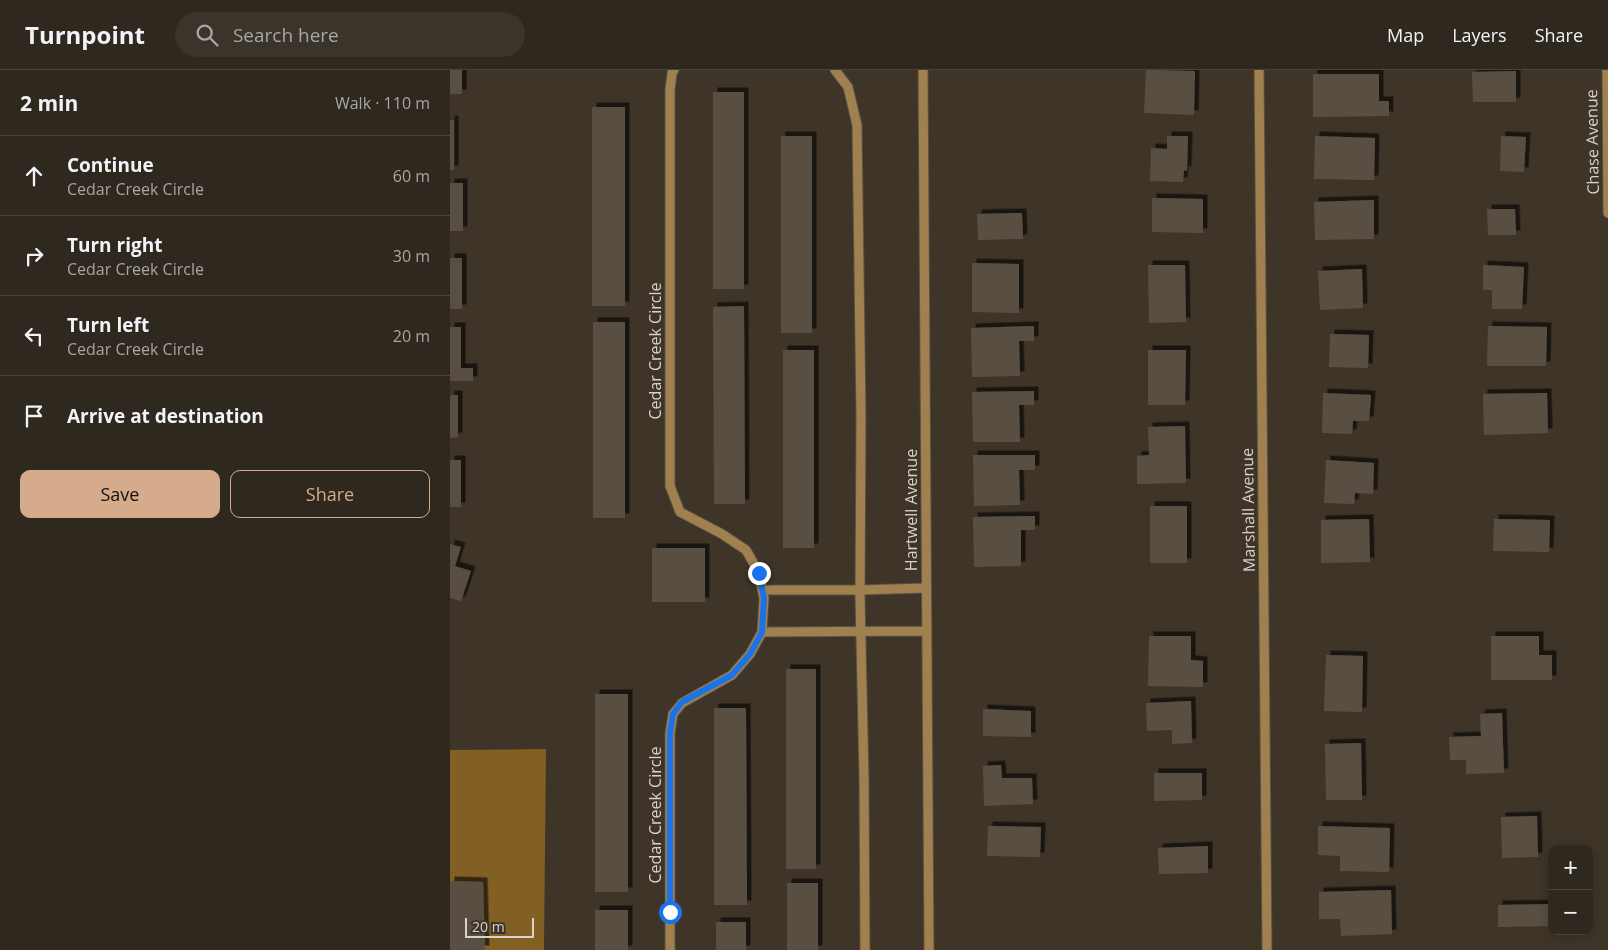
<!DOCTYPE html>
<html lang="en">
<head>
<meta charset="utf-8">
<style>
	body { margin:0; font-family:"Open Sans",sans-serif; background:#3a342b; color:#f1f3f6 }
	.controls { position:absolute; right:15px; bottom:15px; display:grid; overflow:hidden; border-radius:10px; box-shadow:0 2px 12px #0003 }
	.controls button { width:45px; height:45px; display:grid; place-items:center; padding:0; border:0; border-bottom:1px solid #49443c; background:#2e281e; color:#f1f3f6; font:25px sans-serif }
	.scale { position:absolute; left:15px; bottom:12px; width:69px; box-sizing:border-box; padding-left:5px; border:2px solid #d7d2ca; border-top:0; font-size:14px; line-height:18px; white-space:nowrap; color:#d7d2ca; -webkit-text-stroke:4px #3e3528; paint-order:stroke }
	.stop { position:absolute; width:15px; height:15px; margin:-11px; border:4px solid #1a73e8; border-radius:50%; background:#fff }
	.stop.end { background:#1a73e8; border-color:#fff; box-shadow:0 1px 5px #0008 }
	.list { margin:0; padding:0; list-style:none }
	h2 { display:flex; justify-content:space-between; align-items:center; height:65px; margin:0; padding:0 20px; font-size:21px }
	h2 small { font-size:16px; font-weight:400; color:#a7a6a4 }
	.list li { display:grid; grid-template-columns:32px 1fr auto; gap:15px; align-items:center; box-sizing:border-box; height:80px; padding:0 20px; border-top:1px solid #49443c }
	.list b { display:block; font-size:19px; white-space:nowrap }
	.list p { margin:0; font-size:16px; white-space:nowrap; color:#a7a6a4 }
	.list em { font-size:16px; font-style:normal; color:#a7a6a4 }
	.actions { display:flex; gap:10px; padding:15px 20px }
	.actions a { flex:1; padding:11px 0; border:1px solid #d6ab8b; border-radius:10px; text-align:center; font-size:18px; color:#d6ab8b }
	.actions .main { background:#d6ab8b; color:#111 }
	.icon { flex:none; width:28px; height:28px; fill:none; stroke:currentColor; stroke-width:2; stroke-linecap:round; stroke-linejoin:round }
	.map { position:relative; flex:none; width:1158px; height:880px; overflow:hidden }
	header { display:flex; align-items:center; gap:30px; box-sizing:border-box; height:70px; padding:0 25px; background:#2e281e; border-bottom:1px solid #49443c }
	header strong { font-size:24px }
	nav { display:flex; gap:28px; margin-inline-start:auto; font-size:18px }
	.search { width:350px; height:45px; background:#3a342b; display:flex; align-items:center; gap:12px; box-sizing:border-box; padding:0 18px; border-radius:28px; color:#a7a6a4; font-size:19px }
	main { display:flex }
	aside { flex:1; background:#2e281e }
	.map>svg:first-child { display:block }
</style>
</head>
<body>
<header>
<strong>Turnpoint</strong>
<div class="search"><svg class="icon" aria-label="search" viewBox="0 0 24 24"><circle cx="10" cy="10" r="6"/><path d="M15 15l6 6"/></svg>Search here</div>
<nav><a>Map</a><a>Layers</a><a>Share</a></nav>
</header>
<main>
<aside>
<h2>2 min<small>Walk · 110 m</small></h2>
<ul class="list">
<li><svg class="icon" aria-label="ahead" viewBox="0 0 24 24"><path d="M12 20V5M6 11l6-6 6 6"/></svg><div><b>Continue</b><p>Cedar Creek Circle</p></div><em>60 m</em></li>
<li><svg class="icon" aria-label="right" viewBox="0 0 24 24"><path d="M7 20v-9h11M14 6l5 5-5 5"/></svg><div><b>Turn right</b><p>Cedar Creek Circle</p></div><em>30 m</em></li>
<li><svg class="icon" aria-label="left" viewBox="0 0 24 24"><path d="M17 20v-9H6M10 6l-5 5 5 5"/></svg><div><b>Turn left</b><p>Cedar Creek Circle</p></div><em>20 m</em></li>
<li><svg class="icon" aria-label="arrive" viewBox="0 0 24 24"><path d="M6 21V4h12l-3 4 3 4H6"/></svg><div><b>Arrive at destination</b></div></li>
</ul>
<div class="actions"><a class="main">Save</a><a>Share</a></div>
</aside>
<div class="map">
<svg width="1158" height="880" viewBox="0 0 1158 880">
	<defs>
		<filter id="shadow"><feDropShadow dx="4.5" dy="-4.5" stdDeviation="0" flood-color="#0009"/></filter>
	</defs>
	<rect width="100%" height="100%" fill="#3e3528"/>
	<!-- forest -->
	<path fill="#825f22" d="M 96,679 L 94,880 L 0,880 L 0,680 Z"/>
	<!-- building -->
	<path fill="#595042" filter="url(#shadow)" d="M 0,0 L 12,0 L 12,24 L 0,24 Z
		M 696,0 L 745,1 L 744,45 L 694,43 Z
		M 1066,1 L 1066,32 L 1023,32 L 1022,2 Z
		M 863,4 L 929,4 L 929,31 L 939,31 L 939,46 L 863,47 Z
		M 263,22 L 294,22 L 294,219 L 263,219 Z
		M 142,37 L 175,37 L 175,236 L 142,236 Z
		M 0,50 L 4,50 L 4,100 L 0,100 Z
		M 331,66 L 362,66 L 362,263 L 331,263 Z
		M 717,66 L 738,66 L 737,101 L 734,100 L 733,112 L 700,111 L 701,78 L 717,79 Z
		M 865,66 L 925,68 L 924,110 L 864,109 Z
		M 1051,66 L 1076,67 L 1074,102 L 1050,101 Z
		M 0,113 L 13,113 L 13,161 L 0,161 Z
		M 702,128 L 753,129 L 753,163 L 702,162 Z
		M 924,130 L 924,169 L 865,170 L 864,132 Z
		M 1037,139 L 1065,139 L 1066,165 L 1038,165 Z
		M 572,143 L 573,169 L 528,170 L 527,144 Z
		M 0,188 L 12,188 L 12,239 L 0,239 Z
		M 522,193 L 569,194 L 569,243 L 522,242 Z
		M 698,195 L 735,195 L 736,252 L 699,253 Z
		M 1033,195 L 1074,197 L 1072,239 L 1042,239 L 1042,220 L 1033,220 Z
		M 912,199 L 913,238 L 870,240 L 868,201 Z
		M 294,236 L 295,434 L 264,434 L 263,237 Z
		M 143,252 L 175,252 L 175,448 L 143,448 Z
		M 584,256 L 584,271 L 569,271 L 570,306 L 522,307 L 521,258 Z
		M 1038,256 L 1097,257 L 1096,296 L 1037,296 Z
		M 0,257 L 11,257 L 11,298 L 23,298 L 23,311 L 0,311 Z
		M 880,264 L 919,265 L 918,298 L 879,297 Z
		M 333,280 L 364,280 L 364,478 L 333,478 Z
		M 698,280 L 736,280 L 735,335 L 698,335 Z
		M 584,321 L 584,335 L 569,335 L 570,372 L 523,372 L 522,322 Z
		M 873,323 L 921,325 L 919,351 L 903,351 L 902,364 L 872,363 Z
		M 1097,323 L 1098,363 L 1034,365 L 1033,324 Z
		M 0,325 L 8,325 L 8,367 L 0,368 Z
		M 735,356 L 736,413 L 687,414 L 687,386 L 699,385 L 698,357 Z
		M 523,385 L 585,385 L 585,400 L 569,400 L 570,435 L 524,436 Z
		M 0,390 L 11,390 L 11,437 L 0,437 Z
		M 876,390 L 924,393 L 923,424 L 905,423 L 904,434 L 874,433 Z
		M 700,436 L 737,436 L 737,493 L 700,493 Z
		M 585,446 L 585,460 L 571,460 L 571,496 L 524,497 L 523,447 Z
		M 919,449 L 920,492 L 871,493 L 871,450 Z
		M 1044,449 L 1100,450 L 1099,482 L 1043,481 Z
		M 0,474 L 11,477 L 5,496 L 21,501 L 11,531 L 0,528 Z
		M 202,478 L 255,478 L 255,532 L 202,532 Z
		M 699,566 L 741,566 L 741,590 L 753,591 L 753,617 L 698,616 Z
		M 1041,566 L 1089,566 L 1089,585 L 1102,585 L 1102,610 L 1041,610 Z
		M 876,585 L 913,586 L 912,642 L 874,641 Z
		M 336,599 L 366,599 L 366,799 L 336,799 Z
		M 145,624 L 178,624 L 178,822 L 145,822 Z
		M 741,631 L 742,673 L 722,674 L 722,660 L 697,661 L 696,633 Z
		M 264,638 L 296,638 L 297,835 L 264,835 Z
		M 533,639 L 581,641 L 581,667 L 533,666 Z
		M 1052,643 L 1054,703 L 1016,704 L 1016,690 L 1000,690 L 999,667 L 1031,666 L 1030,644 Z
		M 911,673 L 912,730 L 876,730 L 875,674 Z
		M 551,695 L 552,708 L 582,708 L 583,734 L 534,736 L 533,696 Z
		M 704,703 L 752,703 L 752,730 L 704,731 Z
		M 1087,746 L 1088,787 L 1052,788 L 1051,747 Z
		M 538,756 L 591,757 L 590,787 L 537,786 Z
		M 868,756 L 940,758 L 939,802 L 890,801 L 890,786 L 868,785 Z
		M 758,776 L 758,803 L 709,804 L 708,778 Z
		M 0,811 L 33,812 L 35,880 L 0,880 Z
		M 337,813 L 368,813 L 368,880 L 337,880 Z
		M 941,820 L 942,864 L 891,866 L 890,849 L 869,849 L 869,822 Z
		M 1102,834 L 1102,856 L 1048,857 L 1048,835 Z
		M 145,840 L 178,840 L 178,880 L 145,880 Z
		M 266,852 L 296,852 L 296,880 L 266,880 Z"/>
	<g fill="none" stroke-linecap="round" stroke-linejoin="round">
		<defs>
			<path id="minor" d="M 385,0 L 398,17 L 407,55 L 411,346 L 410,526 L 414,708 L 415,880
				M 473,0 L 479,880
				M 809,0 L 817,880
				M 1157,0 L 1158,143
				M 312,520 L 410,520 L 476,518
				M 312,562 L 477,561
				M 220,880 L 220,663 L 223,644 L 232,633 L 282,605 L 300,584 L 312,562 L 314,528 L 309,503 L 296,480 L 272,464 L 230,442 L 220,416 L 220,20 L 222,3 L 224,0"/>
		</defs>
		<!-- minor casing -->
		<use href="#minor" stroke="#5a5145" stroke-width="11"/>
		<!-- minor -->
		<use href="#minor" stroke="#a0804e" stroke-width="9"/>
	</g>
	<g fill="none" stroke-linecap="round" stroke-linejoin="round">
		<!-- route -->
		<path stroke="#1a73e8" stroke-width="6" d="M 220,842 L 220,663 L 223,644 L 232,632 L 282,605 L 300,584 L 312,562 L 314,528 L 309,503"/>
	</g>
	<g text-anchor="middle" stroke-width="5" stroke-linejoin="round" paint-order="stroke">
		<!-- street labels -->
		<g font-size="16" fill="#d7d2ca" stroke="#3e3528">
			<text transform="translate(1142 72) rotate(-91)" y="6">Chase Avenue</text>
			<text transform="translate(205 281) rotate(-90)" y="6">Cedar Creek Circle</text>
			<text transform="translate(461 440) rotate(-90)" y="6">Hartwell Avenue</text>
			<text transform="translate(798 440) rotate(-91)" y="6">Marshall Avenue</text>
			<text transform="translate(205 745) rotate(-90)" y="6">Cedar Creek Circle</text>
		</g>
	</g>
</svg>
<div class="controls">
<button>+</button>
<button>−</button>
</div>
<div class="scale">20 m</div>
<div class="stop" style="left:220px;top:842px"></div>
<div class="stop end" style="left:309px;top:503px"></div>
</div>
</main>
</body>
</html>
